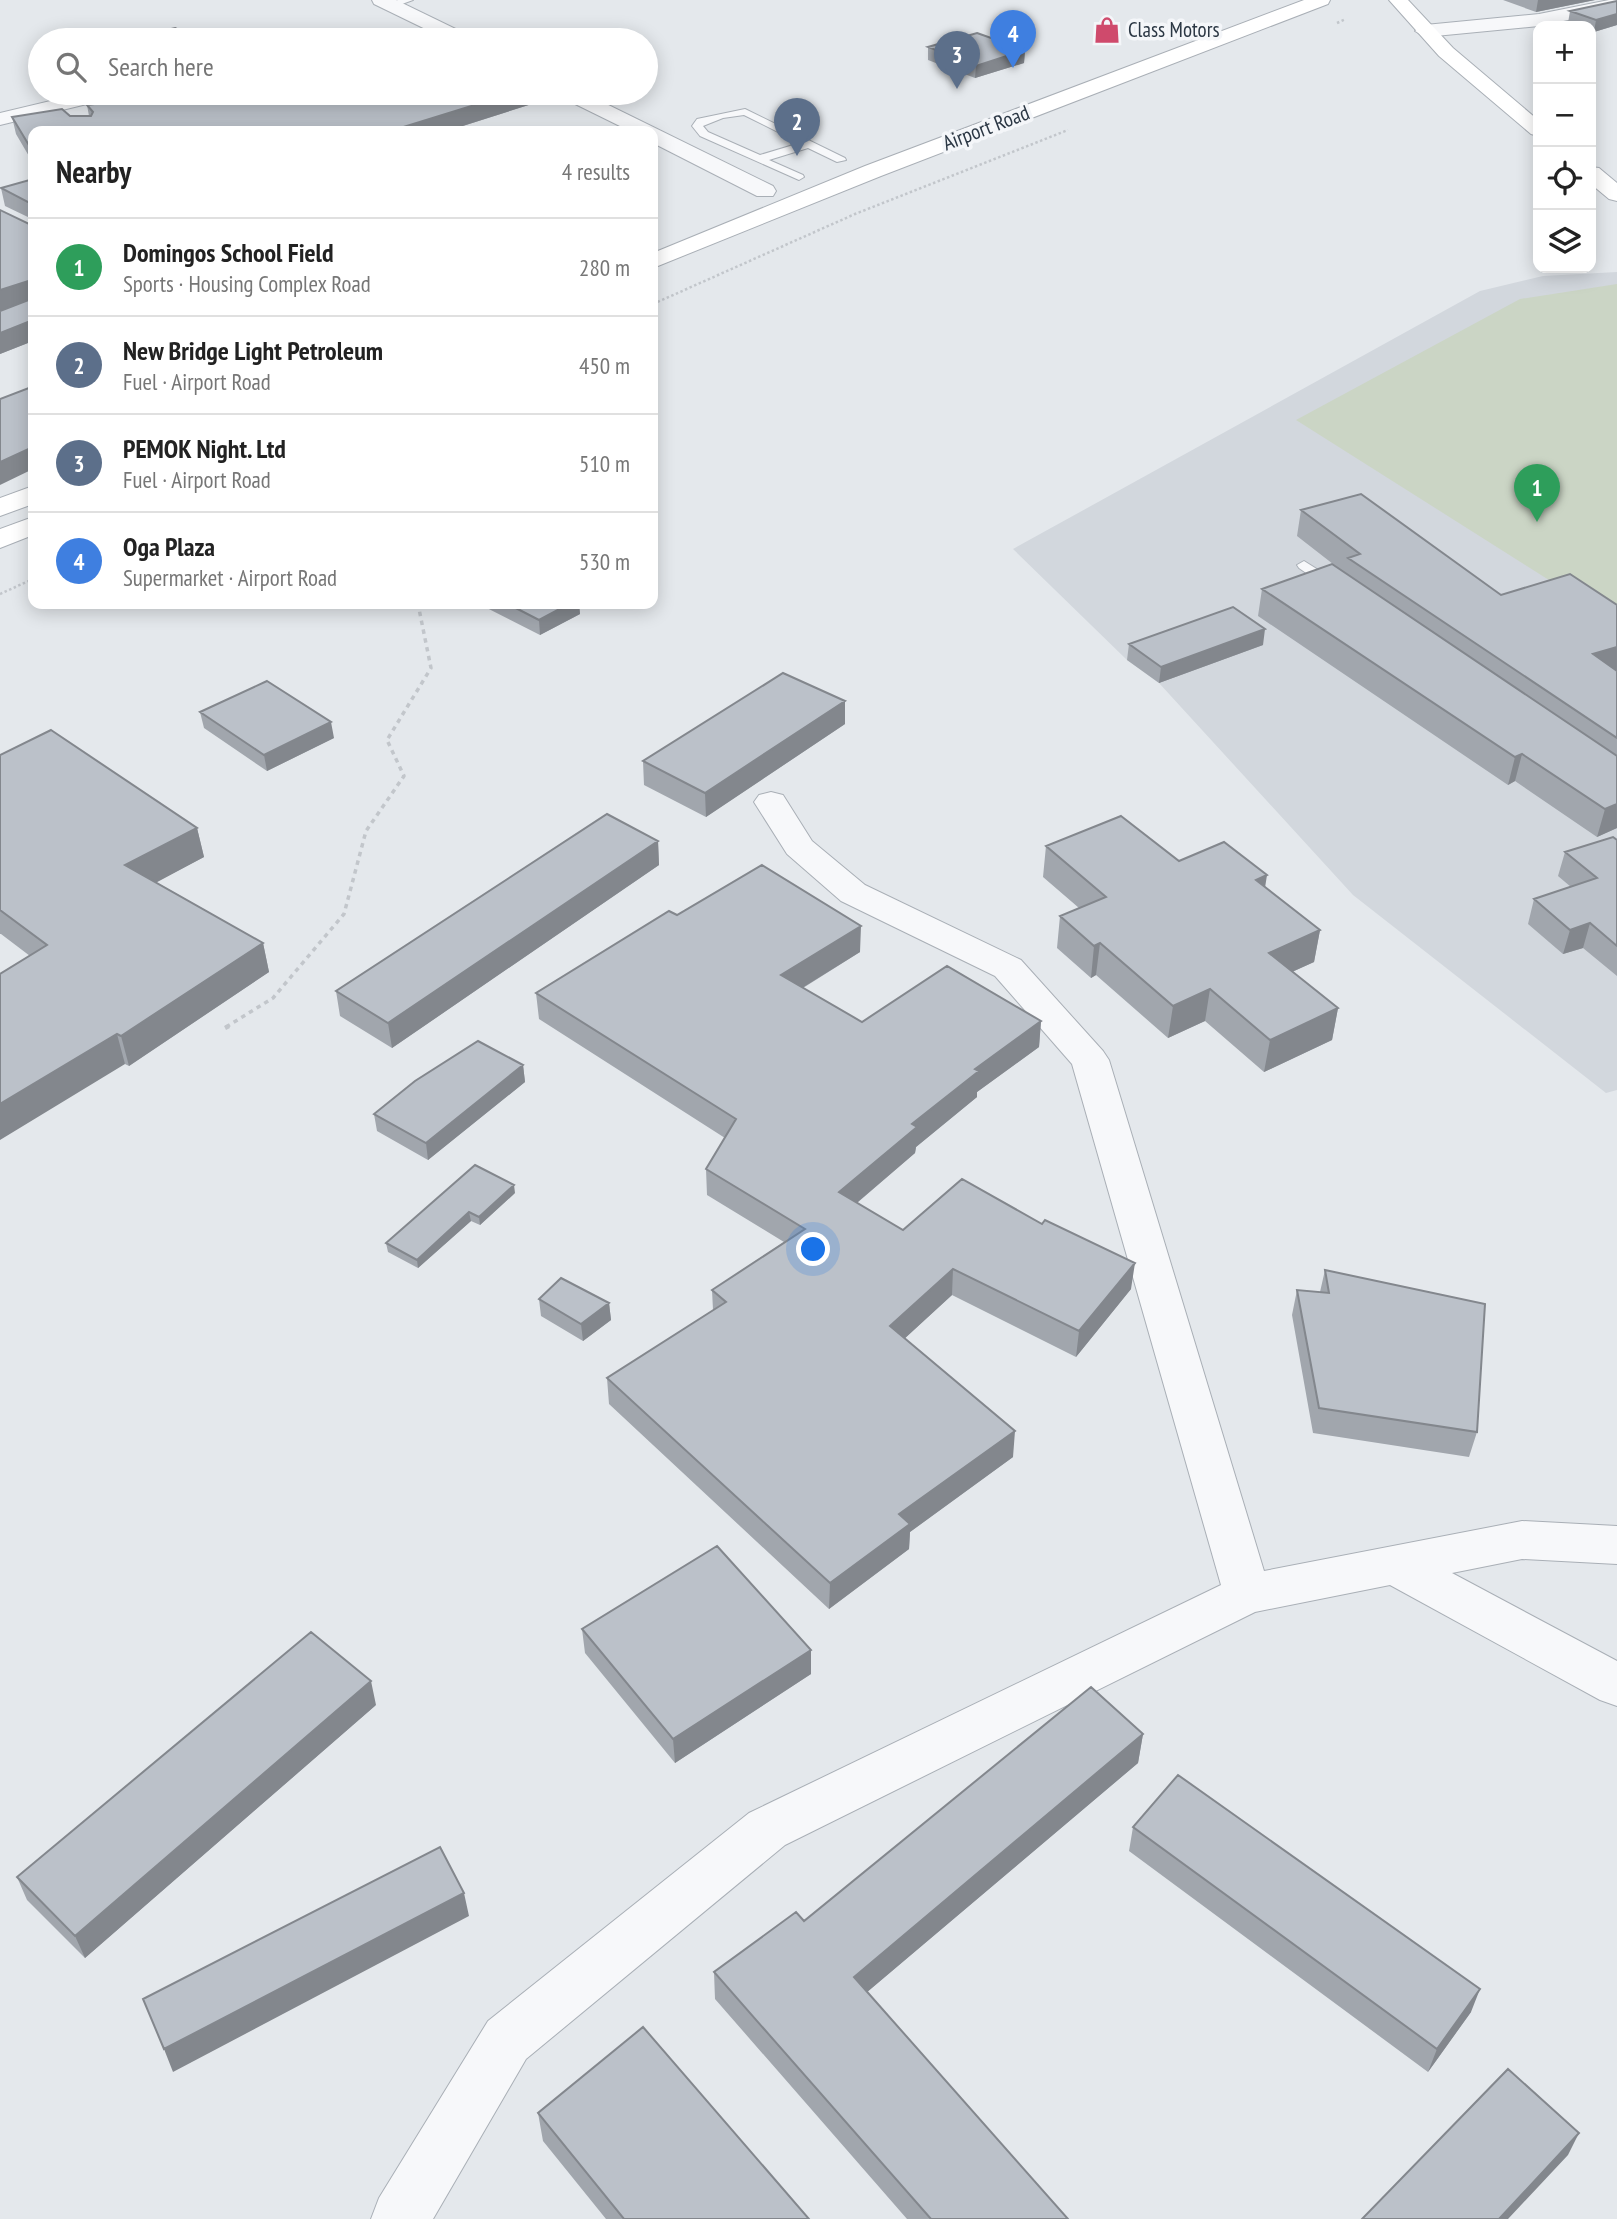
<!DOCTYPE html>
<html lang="en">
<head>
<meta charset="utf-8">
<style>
	body { margin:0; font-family:"PT Sans Narrow",sans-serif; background:#f2f2f2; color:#222 }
	.controls { position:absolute; right:21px; top:21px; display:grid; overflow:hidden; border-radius:14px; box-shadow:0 4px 18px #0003 }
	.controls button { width:63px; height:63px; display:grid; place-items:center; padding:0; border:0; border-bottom:2px solid #e0e0e0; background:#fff; color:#222; font:35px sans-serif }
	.you { position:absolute; left:814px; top:1250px; width:24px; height:24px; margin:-18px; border:5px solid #fff; border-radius:50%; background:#1a73e8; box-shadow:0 0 0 10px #1a73e833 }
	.badge { display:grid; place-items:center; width:46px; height:46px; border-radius:50%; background:#111827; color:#fff; font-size:23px; font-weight:700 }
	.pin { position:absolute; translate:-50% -58px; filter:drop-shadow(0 2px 4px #0008) }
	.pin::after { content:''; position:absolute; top:37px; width:24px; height:21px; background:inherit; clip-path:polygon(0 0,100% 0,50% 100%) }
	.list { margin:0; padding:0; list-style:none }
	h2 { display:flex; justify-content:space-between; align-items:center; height:91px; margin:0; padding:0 28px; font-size:30px }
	h2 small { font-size:23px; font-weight:400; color:#767676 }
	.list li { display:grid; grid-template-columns:46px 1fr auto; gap:21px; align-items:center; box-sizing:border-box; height:98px; padding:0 28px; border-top:2px solid #e0e0e0 }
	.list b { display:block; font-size:26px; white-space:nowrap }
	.list p { margin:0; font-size:23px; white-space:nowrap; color:#767676 }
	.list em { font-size:23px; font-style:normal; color:#767676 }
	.icon { flex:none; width:38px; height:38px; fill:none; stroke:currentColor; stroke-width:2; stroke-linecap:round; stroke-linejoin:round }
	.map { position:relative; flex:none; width:1617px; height:2219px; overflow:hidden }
	.search { position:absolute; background:#fff; box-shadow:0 4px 18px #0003; left:28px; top:28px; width:630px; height:77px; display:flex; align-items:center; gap:18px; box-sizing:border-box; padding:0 24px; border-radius:38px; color:#767676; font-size:26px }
	.panel { position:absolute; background:#fff; box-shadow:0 4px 18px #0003; left:28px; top:126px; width:630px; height:483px; border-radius:14px }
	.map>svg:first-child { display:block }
</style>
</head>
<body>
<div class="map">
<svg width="1617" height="2219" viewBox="0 0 1617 2219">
	<rect width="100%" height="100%" fill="#e4e8ec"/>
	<!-- built -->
	<path fill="#d2d7dd" d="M 1617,272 L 1617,1090 L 1606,1093 L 1353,895 L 1159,683 L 1127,660 L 1013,549 L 1480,291 L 1543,276 Z"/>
	<!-- green -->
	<path fill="#cbd5c5" d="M 1617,284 L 1617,623 L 1296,420 L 1520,299 Z"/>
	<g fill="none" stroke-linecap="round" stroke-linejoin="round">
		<defs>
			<path id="lane" d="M 398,0 L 413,0 L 391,8 L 386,5 Z
				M 745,109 L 845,158 L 846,160 L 837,162 L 808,148 L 769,160 L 803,175 L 804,177 L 799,180 L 700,136 L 692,126 L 697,119 ZM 744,115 L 800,143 L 760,155 L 708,132 L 703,126 L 723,118 Z
				M 1304,561 L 1339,583 L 1341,586 L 1339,589 L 1329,589 L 1299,568 L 1297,565 Z"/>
			<path id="street" d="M 372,0 L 396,0 L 470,36 L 473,40 L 448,40 L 374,4 Z
				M 1609,0 L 1617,0 L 1617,10 L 1539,26 L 1425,37 L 1415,31 L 1425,25 L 1539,14 Z
				M 84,93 L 119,93 L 116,97 L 0,125 L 0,113 Z
				M 558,93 L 584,93 L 773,186 L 776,191 L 773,196 L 757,196 L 653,143 L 653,131 L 630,131 L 561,97 Z
				M 771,792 L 783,795 L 812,841 L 865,885 L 1021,960 L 1103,1051 L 1109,1060 L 1264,1571 L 1522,1521 L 1617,1526 L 1617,1564 L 1522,1559 L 1452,1573 L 1617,1661 L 1617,1706 L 1600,1700 L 1390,1585 L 1255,1612 L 785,1845 L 526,2059 L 433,2219 L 371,2219 L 379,2198 L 488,2021 L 749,1813 L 1221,1585 L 1072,1064 L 995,976 L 841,901 L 787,854 L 754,802 L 759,795 Z"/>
			<path id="secondary" d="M 1304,0 L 1330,0 L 1328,4 L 881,176 L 653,268 L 653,253 L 865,166 Z
				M 1389,0 L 1408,0 L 1453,48 L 1538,120 L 1538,136 L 1531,134 L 1439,56 Z
				M 1591,167 L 1599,168 L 1617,183 L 1617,201 L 1609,199 L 1591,184 Z
				M 33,486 L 33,504 L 0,516 L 0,498 Z
				M 33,517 L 33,535 L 0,548 L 0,529 Z"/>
		</defs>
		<!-- lane casing -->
		<use href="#lane" stroke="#a9afb6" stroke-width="2"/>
		<!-- street casing -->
		<use href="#street" stroke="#a9afb6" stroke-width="2"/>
		<!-- secondary casing -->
		<use href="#secondary" stroke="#a9afb6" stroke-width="2"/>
		<!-- path-far2 -->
		<path stroke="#c2c6cb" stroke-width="2.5" stroke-dasharray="2.5 2.5" stroke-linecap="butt" d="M 1337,23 L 1346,19
			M 653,304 L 855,214 L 1068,130
			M 0,594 L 33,579"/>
		<!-- path-far1 -->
		<path stroke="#c2c6cb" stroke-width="3.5" stroke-dasharray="4.5 4.5" stroke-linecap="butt" d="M 226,1027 L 273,998 L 344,914 L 366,831 L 404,776 L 387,740 L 431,668 L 418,604"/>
		<!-- path -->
		<path stroke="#c2c6cb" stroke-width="4.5" stroke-dasharray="5 5" stroke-linecap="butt" d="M 225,1028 L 229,1026"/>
		<!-- lane -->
		<use href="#lane" fill="#f7f8fa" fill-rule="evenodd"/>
		<!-- street -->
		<use href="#street" fill="#f7f8fa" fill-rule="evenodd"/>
		<!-- secondary -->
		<use href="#secondary" fill="#fff" fill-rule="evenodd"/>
	</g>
	<!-- wall -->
	<path fill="#a1a6ad" d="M 1503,0 L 1595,0 L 1536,12 Z
		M 1617,1 L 1617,25 L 1594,32 L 1591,31 L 1591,26 L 1577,26 L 1568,23 L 1570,11 Z
		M 928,47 L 1025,50 L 1024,63 L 975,78 L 928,60 Z
		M 97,93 L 184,93 L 194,100 L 206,100 L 195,93 L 300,93 L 304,96 L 557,96 L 447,131 L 33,131 L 33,163 L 16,134 L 12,117 L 89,116 L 87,105 L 99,103 Z
		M 33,179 L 33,341 L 0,354 L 0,311 L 29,224 L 30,218 L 5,206 L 1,188 Z
		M 1301,510 L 1501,595 L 1617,605 L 1617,828 L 1597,837 L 1515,781 L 1508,785 L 1258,616 L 1262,589 L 1342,571 L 1297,536 Z
		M 479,604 L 579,604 L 580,614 L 540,635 Z
		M 1129,644 L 1263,645 L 1159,683 L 1127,660 Z
		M 200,712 L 334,738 L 267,771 L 204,728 Z
		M 845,724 L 706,817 L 644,785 L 643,761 Z
		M 0,755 L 197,828 L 204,857 L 156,882 L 263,943 L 269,972 L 129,1066 L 125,1064 L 30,956 L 1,934 L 0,934 Z
		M 1617,840 L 1617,976 L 1583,948 L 1563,954 L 1528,924 L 1534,899 L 1571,887 L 1558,876 L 1565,852 Z
		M 658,841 L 659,865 L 392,1048 L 340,1016 L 336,991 Z
		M 1046,846 L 1179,861 L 1265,887 L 1320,930 L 1314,962 L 1292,972 L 1338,1008 L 1332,1040 L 1264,1072 L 1205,1021 L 1168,1038 L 1096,975 L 1091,978 L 1057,948 L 1060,916 L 1079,908 L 1043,877 Z
		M 677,915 L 860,952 L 803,988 L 862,1022 L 1041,1021 L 1039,1047 L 977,1092 L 977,1097 L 916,1147 L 915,1153 L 857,1203 L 903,1230 L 1131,1289 L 1076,1357 L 952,1295 L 905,1338 L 1013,1457 L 910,1532 L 909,1549 L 829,1609 L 609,1404 L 607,1378 L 713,1310 L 712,1290 L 784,1242 L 707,1195 L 706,1169 L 725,1138 L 539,1019 L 536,993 Z
		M 523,1065 L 525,1082 L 428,1160 L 377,1131 L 374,1114 Z
		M 515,1193 L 480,1225 L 471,1221 L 418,1268 L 388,1252 L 386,1243 Z
		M 1325,1270 L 1477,1432 L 1469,1457 L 1313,1433 L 1292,1315 L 1297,1290 L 1320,1292 Z
		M 539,1299 L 609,1303 L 611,1320 L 583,1341 L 541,1316 Z
		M 582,1629 L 811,1650 L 811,1674 L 675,1763 L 585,1653 Z
		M 376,1705 L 85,1958 L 27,1900 L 17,1877 Z
		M 1143,1734 L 1138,1763 L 867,1992 L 1068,2219 L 907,2219 L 715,1999 L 714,1972 L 804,1921 Z
		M 1133,1827 L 1471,2012 L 1428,2072 L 1129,1851 Z
		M 538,2113 L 809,2219 L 606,2219 L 543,2141 Z"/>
	<!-- shaded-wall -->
	<path fill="#83878d" d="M 1538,0 L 1595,0 L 1536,12 Z
		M 1617,14 L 1617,25 L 1594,32 L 1596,20 Z
		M 1025,50 L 1024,63 L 975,78 L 976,66 Z
		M 513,93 L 557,93 L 557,96 L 447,131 L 394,131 L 394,130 Z
		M 28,281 L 32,300 L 0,311 L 0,290 Z
		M 33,320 L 33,341 L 0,354 L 0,333 Z
		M 33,447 L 33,469 L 0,485 L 0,462 Z
		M 569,604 L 579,604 L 580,614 L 540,635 L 539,620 Z
		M 1265,629 L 1263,645 L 1159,683 L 1161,667 Z
		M 1617,647 L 1617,671 L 1593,654 Z
		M 845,701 L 845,724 L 706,817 L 705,793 Z
		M 331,722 L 334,738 L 267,771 L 264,755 Z
		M 1522,754 L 1515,781 L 1508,785 L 1515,757 Z
		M 1617,804 L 1617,828 L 1597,837 L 1605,809 Z
		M 197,828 L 204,857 L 133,895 L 125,865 Z
		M 658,841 L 659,865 L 392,1048 L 388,1023 Z
		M 1267,875 L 1262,907 L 1256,880 Z
		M 1590,923 L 1583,948 L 1563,954 L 1570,930 Z
		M 861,926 L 860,952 L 781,1001 L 781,975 Z
		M 1320,930 L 1314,962 L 1263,985 L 1269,953 Z
		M 263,943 L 269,972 L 129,1066 L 121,1036 Z
		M 1100,943 L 1096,975 L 1091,978 L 1094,946 Z
		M 1210,989 L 1205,1021 L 1168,1038 L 1173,1006 Z
		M 1338,1008 L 1332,1040 L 1264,1072 L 1270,1040 Z
		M 1041,1021 L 1039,1047 L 977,1092 L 977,1097 L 916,1147 L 915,1153 L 839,1218 L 839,1192 L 912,1124 L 975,1069 Z
		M 117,1034 L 125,1064 L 0,1140 L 0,1104 Z
		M 523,1065 L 525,1082 L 428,1160 L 426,1143 Z
		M 514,1185 L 515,1193 L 480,1225 L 479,1217 Z
		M 469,1212 L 471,1221 L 418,1268 L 417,1260 Z
		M 1135,1263 L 1131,1289 L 1076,1357 L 1079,1331 Z
		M 953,1269 L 952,1295 L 890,1352 L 890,1326 Z
		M 609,1303 L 611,1320 L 583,1341 L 581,1324 Z
		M 1015,1431 L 1013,1457 L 910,1532 L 909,1549 L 829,1609 L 830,1583 L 899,1514 Z
		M 811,1650 L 811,1674 L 675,1763 L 673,1739 Z
		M 371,1681 L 376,1705 L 85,1958 L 75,1936 Z
		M 1143,1734 L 1138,1763 L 853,2004 L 854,1977 Z
		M 464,1893 L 469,1916 L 173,2072 L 164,2049 Z
		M 1480,1989 L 1471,2012 L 1428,2072 L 1437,2049 Z
		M 1579,2133 L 1568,2155 L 1508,2219 L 1499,2219 Z"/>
	<!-- building -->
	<path fill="#bbc1c9" stroke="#83878d" stroke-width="2" d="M 1617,1 L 1617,14 L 1596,20 L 1570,11 Z
		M 175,28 L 197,40 L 125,40 Z
		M 977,33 L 1025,50 L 976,66 L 928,47 Z
		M 104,93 L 184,93 L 194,100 L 210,100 L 215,95 L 215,93 L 300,93 L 304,96 L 317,93 L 513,93 L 394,130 L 398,131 L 33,131 L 33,152 L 12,117 L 62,109 L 70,116 L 91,116 L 93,112 L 87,105 L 116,101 Z
		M 33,179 L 33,320 L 0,333 L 0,311 L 31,299 L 31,283 L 28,281 L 0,290 L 0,210 L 29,224 L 30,203 L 1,188 Z
		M 33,381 L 33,447 L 0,462 L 0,399 L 29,388 L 31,382 Z
		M 1361,494 L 1501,595 L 1570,574 L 1617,605 L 1617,647 L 1593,654 L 1617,671 L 1617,738 L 1348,558 L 1360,554 L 1301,510 Z
		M 1332,564 L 1617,756 L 1617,804 L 1605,809 L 1522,754 L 1515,757 L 1262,589 Z
		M 508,604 L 569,604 L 539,620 Z
		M 1233,607 L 1265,629 L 1161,667 L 1129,644 Z
		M 783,673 L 845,701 L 705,793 L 643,761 Z
		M 267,681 L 331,722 L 264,755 L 200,712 Z
		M 51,730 L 197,828 L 125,865 L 263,943 L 121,1036 L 117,1034 L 0,1104 L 0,974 L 47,945 L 0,910 L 0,755 Z
		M 607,814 L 658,841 L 388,1023 L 336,991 Z
		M 1121,816 L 1179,861 L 1224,842 L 1267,875 L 1256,880 L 1320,930 L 1269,953 L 1338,1008 L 1270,1040 L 1210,989 L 1173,1006 L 1100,943 L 1094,946 L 1060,916 L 1106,897 L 1046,846 Z
		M 1613,837 L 1617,840 L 1617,946 L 1590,923 L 1570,930 L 1534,899 L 1597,878 L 1565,852 Z
		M 762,865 L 861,926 L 781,975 L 862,1022 L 947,966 L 1041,1021 L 975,1069 L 979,1071 L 912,1124 L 917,1127 L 839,1192 L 903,1230 L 962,1179 L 1042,1224 L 1045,1220 L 1135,1263 L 1079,1331 L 953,1269 L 890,1326 L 1015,1431 L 899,1514 L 910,1524 L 830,1583 L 607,1378 L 726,1302 L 712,1290 L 805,1229 L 706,1169 L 736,1119 L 536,993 L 669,911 L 677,915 Z
		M 478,1041 L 523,1065 L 426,1143 L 374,1114 L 415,1081 Z
		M 475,1165 L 514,1185 L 479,1217 L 469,1212 L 417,1260 L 386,1243 Z
		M 1325,1270 L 1485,1304 L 1477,1432 L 1319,1408 L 1297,1290 L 1329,1293 Z
		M 561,1278 L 609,1303 L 581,1324 L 539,1299 Z
		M 717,1546 L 811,1650 L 673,1739 L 582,1629 Z
		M 311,1632 L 371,1681 L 75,1936 L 17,1877 Z
		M 1091,1687 L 1143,1734 L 854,1977 L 1068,2219 L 931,2219 L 714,1972 L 796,1912 L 804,1921 Z
		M 1178,1775 L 1480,1989 L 1437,2049 L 1133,1827 Z
		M 440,1847 L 464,1893 L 164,2049 L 143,1999 Z
		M 643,2027 L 809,2219 L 624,2219 L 538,2113 Z
		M 1508,2069 L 1579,2133 L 1499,2219 L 1362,2219 Z"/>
	<!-- icons -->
	<defs>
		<symbol id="shop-bare" viewBox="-9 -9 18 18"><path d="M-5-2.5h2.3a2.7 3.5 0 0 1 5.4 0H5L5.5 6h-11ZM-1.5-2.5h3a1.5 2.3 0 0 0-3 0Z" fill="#cf4a6c" stroke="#f4f6f9" stroke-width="2.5" paint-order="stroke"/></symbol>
	</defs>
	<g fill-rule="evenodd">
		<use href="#shop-bare" x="1088" y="11" width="38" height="38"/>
	</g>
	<g text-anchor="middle" stroke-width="7" stroke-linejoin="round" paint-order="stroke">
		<!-- far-poi labels -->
		<g font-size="21" fill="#2b3744" stroke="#f4f6f9" text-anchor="start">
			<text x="1128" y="37">Class Motors</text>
		</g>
		<!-- far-street labels -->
		<g font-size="21" fill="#2b3744" stroke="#f4f6f9">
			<text transform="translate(986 128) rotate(-21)" y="7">Airport Road</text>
		</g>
	</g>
</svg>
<div class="controls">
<button>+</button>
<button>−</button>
<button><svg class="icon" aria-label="locate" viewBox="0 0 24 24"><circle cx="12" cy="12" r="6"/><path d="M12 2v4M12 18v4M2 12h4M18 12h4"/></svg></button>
<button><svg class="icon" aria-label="layers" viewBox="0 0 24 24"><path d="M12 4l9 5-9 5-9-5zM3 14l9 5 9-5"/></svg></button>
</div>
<div class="you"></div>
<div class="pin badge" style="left:1537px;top:522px;background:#2e9e5b">1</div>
<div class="pin badge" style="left:797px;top:156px;background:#5c6f8a">2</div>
<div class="pin badge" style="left:957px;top:89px;background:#5c6f8a">3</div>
<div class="pin badge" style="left:1013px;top:68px;background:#3f7fe0">4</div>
<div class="search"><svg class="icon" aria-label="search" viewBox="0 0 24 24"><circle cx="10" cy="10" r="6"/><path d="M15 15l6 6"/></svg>Search here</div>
<section class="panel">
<h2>Nearby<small>4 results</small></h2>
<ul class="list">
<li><span class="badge" style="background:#2e9e5b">1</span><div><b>Domingos School Field</b><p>Sports · Housing Complex Road</p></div><em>280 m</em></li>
<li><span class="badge" style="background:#5c6f8a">2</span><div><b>New Bridge Light Petroleum</b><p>Fuel · Airport Road</p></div><em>450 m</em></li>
<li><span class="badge" style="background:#5c6f8a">3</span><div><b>PEMOK Night. Ltd</b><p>Fuel · Airport Road</p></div><em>510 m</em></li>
<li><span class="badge" style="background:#3f7fe0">4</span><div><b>Oga Plaza</b><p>Supermarket · Airport Road</p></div><em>530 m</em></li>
</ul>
</section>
</div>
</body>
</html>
